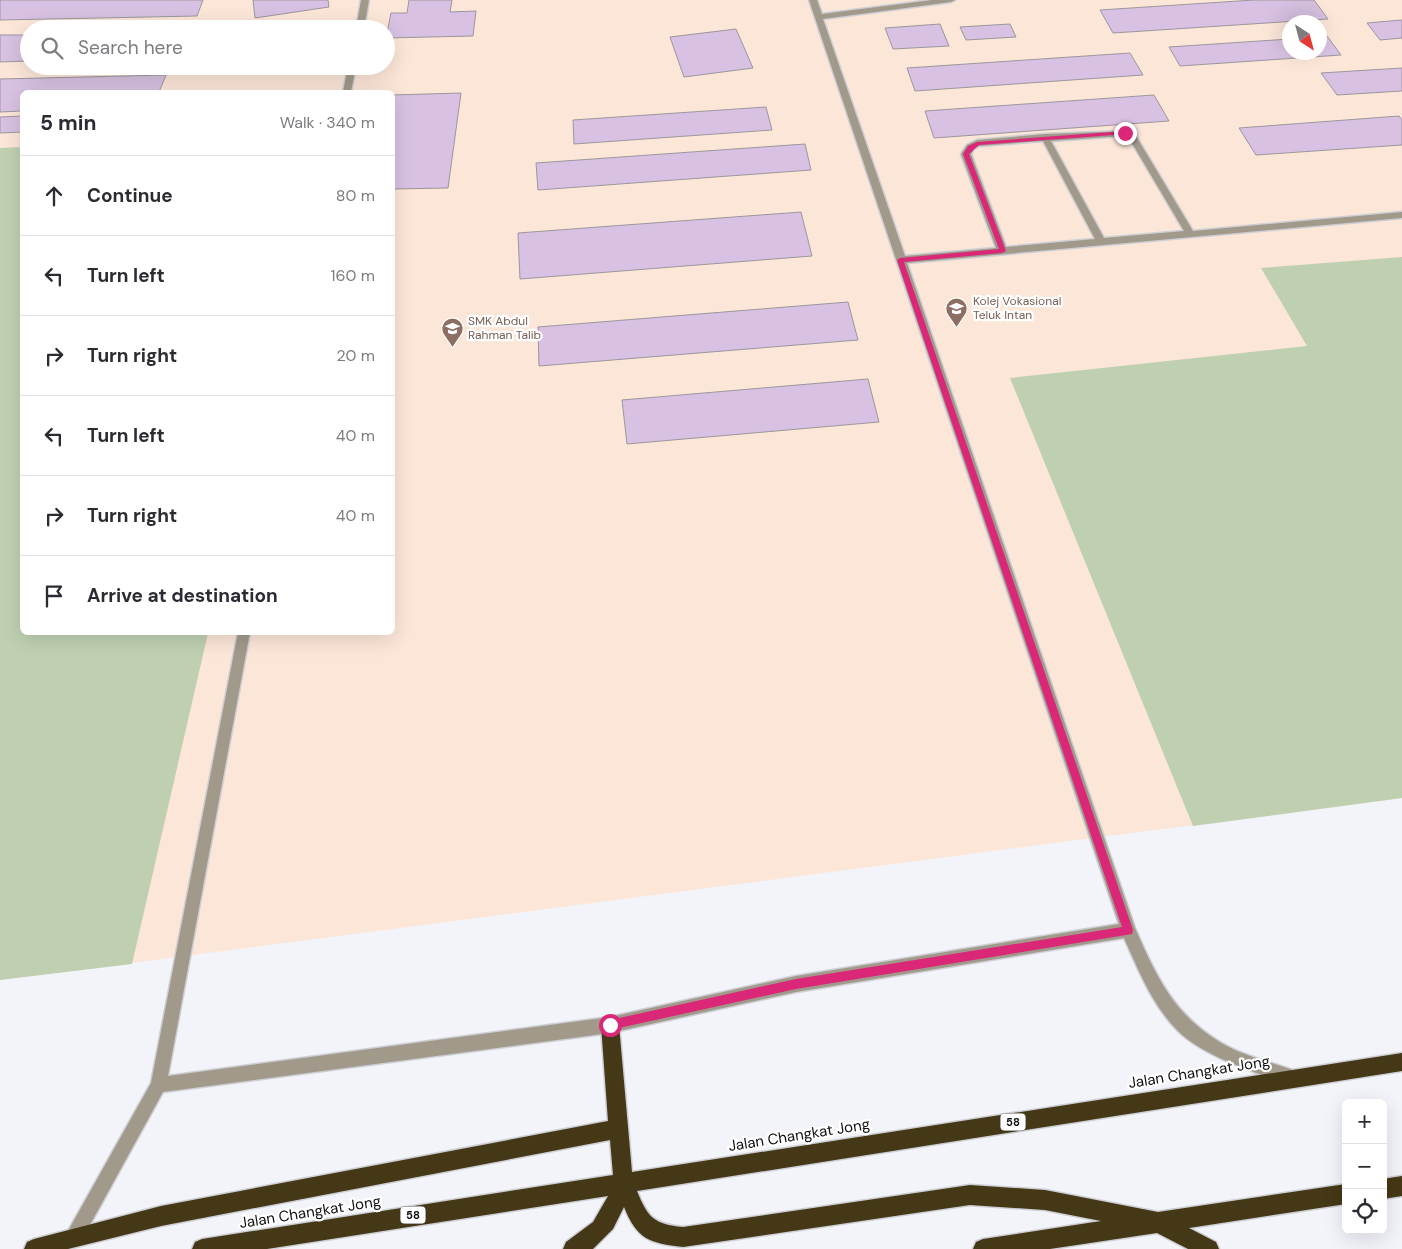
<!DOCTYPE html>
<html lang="en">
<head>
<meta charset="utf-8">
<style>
	body { margin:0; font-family:"DM Sans",sans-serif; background:#f7f7f7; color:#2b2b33 }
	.controls { position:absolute; right:15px; bottom:15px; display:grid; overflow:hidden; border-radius:8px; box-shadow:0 5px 20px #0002 }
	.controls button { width:45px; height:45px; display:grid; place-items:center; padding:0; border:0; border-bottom:1px solid #e1e1e2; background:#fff; color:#2b2b33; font:25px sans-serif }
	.compass { position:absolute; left:1282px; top:15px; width:45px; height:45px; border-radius:50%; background:#fff; box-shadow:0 5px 20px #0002; rotate:144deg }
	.stop { position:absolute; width:15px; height:15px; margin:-11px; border:4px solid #db2777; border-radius:50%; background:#fff }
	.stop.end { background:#db2777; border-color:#fff; box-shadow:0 1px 5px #0008 }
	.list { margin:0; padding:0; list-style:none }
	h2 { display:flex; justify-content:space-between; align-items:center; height:65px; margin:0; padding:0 20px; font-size:21px }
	h2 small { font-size:16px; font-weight:400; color:#7c7c81 }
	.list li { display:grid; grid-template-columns:32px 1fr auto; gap:15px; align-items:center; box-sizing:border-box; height:80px; padding:0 20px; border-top:1px solid #e1e1e2 }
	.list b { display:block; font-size:19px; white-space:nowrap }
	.list em { font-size:16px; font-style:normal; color:#7c7c81 }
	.icon { flex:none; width:28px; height:28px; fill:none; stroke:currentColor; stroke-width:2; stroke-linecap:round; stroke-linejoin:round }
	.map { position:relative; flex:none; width:1402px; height:1249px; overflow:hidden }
	.search { position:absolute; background:#fff; box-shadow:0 5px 20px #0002; left:20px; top:20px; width:375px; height:55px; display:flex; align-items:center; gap:12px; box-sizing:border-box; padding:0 18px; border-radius:28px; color:#7c7c81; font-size:19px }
	.panel { position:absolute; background:#fff; box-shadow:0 5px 20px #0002; left:20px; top:90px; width:375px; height:545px; border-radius:8px }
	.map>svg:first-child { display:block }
</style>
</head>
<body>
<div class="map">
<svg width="1402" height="1249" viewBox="0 0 1402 1249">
	<rect width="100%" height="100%" fill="#f3f4fa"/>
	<!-- education -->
	<path fill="#fce6d8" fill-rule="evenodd" d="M 0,0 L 1402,0 L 1402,798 L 0,980 ZM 1290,22 L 1320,22 L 1320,52 L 1290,52 ZM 29,29 L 386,29 L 386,66 L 29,66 ZM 22,92 L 392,92 L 392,632 L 22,632 Z"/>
	<!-- green -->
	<path fill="#bfd0b1" d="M 22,147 L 22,632 L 208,633 L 132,964 L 0,980 L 0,148 Z
		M 1402,257 L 1402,798 L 1193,826 L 1010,378 L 1307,346 L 1261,268 Z"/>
	<!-- building -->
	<path fill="#d8c1e2" stroke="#9a979c" d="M 0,0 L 203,0 L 197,16 L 0,20 Z
		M 253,0 L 328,0 L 329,7 L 255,18 Z
		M 409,0 L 452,0 L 450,12 L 476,11 L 473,36 L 386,38 L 391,13 L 407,13 Z
		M 1254,0 L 1314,0 L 1328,19 L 1113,33 L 1100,10 Z
		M 1402,20 L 1402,38 L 1380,40 L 1367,23 Z
		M 940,24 L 949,46 L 893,49 L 885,28 Z
		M 1010,24 L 1016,37 L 966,40 L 960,27 Z
		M 736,29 L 753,68 L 684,77 L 670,37 Z
		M 0,35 L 29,35 L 29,61 L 0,62 Z
		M 1327,36 L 1341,55 L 1180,66 L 1169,47 L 1290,39 L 1290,52 L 1320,52 L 1320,37 Z
		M 1130,53 L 1143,75 L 915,91 L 907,68 Z
		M 1402,68 L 1402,91 L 1337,95 L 1321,73 Z
		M 166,75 L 159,92 L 22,92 L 22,111 L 0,112 L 0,79 Z
		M 461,93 L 448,188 L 392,189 L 392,95 Z
		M 1154,95 L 1169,121 L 934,138 L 925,111 Z
		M 766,107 L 772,130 L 574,144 L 573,120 Z
		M 22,116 L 22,132 L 0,133 L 0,117 Z
		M 1399,116 L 1402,120 L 1402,145 L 1256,155 L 1239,128 Z
		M 805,144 L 811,170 L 538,190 L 536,163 Z
		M 801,212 L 812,256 L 520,279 L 518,233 Z
		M 848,302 L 858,340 L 539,366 L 538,327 Z
		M 868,379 L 879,422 L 627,444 L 622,400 Z"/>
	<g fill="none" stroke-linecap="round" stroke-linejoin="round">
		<defs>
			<path id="lane" d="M 361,0 L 369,0 L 364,29 L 356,29 Z
				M 809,0 L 817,0 L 822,14 L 932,0 L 955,0 L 951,2 L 823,19 L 905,256 L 996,248 L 961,154 L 967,145 L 977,140 L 1045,134 L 1128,131 L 1136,136 L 1193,231 L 1402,212 L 1402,218 L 907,263 L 1135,928 C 1157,978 1175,1017 1225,1045 C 1247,1057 1274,1063 1298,1072 L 1300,1078 L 1298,1084 L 1292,1086 C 1258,1073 1204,1057 1178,1031 C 1152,1005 1139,971 1124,938 L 796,992 L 610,1033 L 163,1092 L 80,1243 L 74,1245 L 68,1243 L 66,1237 L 68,1231 L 151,1083 L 238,632 L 250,632 L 168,1076 L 610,1017 L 796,976 L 1119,924 ZM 1124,136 L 1129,138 L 1184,231 L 1104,238 L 1051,141 ZM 1043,141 L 1095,239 L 1006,247 L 971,154 L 974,149 L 979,146 Z
				M 348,66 L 356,66 L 351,92 L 343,92 Z"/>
			<path id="highway" d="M 610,1016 L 617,1018 L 619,1025 L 632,1172 L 1402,1053 L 1402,1071 L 637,1191 C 648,1218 654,1224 683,1227 L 970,1185 L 1045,1190 L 1158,1212 L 1346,1184 L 1346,1204 L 1189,1228 L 1216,1242 L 1219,1249 L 1188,1249 L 1157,1233 L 1050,1249 L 973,1249 L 976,1242 L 983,1239 L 1101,1221 L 1045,1210 L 970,1205 L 683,1247 C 650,1243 637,1240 624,1207 L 613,1229 L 593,1249 L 563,1249 L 566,1242 L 593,1222 L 608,1196 L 267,1249 L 192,1249 L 195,1242 L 202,1239 L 613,1175 L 610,1140 L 161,1226 L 68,1249 L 24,1249 L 27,1242 L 34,1239 L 161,1206 L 608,1121 L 601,1025 L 603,1018 Z
				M 1402,1176 L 1402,1196 L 1383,1199 L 1383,1179 Z"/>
		</defs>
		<!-- lane casing -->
		<use href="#lane" stroke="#cecfd5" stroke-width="3"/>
		<!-- highway casing -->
		<use href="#highway" stroke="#cecfd5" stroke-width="3"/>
		<!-- lane -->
		<use href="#lane" fill="#a19a8b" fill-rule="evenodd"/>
		<!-- highway -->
		<use href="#highway" fill="#453816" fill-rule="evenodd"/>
	</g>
	<!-- route -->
	<path fill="#db2777" d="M 1125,131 L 1127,134 L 979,145 L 969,154 L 1006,251 L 1002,253 L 904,262 L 1133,930 L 1132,934 L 796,989 L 610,1030 L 606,1028 L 606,1021 L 610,1020 L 796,979 L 1122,927 L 897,260 L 900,258 L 999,249 L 963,154 L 968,146 L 977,142 Z"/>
	<!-- icons -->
	<defs>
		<symbol id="school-pin" viewBox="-11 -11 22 30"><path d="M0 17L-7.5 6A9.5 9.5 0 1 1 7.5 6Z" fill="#8d6e63" stroke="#fff"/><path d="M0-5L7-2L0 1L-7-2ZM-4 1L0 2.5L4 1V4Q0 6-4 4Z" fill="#fff"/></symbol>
	</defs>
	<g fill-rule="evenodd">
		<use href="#school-pin" x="944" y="296" width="25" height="34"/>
		<use href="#school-pin" x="440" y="316" width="25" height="34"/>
	</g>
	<g text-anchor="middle" stroke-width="4.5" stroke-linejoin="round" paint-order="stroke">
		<!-- shield labels -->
		<g fill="#fff" stroke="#565658" stroke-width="1">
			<rect x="1000.5" y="1113.5" width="25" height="17" rx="4"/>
			<rect x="400.5" y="1206.5" width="25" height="17" rx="4"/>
		</g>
		<g font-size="11" font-weight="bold" fill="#0d0e10">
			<text x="1013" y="1126">58</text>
			<text x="413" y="1219">58</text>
		</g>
		<!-- education labels -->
		<g font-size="12" fill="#785e54" stroke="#fff" text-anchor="start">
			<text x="973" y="305">Kolej Vokasional<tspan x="973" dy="14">Teluk Intan</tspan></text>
			<text x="468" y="325">SMK Abdul<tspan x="468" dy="14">Rahman Talib</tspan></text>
		</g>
		<!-- near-street labels -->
		<g font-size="15" fill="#0d0e10" stroke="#fff">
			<text transform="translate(1199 1072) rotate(-9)" y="5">Jalan Changkat Jong</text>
			<text transform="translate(799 1135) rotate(-9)" y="5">Jalan Changkat Jong</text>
			<text transform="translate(310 1212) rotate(-9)" y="5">Jalan Changkat Jong</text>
		</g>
	</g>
</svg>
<div class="controls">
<button>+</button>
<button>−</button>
<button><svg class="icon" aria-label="locate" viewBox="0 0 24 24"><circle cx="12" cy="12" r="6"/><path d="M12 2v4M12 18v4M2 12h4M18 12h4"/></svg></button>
</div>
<svg class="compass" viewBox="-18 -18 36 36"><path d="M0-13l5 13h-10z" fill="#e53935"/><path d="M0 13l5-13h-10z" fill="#7c7c81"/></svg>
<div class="stop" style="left:610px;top:1025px"></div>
<div class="stop end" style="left:1125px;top:133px"></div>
<div class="search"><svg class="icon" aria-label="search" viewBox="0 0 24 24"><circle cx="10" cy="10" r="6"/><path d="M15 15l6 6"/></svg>Search here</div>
<section class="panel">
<h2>5 min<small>Walk · 340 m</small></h2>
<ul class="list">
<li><svg class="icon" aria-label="ahead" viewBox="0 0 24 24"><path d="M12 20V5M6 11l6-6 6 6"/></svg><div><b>Continue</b></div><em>80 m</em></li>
<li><svg class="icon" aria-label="left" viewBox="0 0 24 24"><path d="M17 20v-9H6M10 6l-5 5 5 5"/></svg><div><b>Turn left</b></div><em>160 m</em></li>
<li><svg class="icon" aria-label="right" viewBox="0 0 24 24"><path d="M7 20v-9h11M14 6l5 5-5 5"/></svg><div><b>Turn right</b></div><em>20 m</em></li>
<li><svg class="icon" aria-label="left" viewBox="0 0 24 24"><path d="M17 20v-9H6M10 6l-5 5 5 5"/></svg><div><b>Turn left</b></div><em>40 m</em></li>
<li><svg class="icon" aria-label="right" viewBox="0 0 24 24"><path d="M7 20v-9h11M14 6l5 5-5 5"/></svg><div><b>Turn right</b></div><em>40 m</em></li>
<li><svg class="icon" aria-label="arrive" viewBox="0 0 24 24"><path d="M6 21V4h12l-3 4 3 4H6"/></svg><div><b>Arrive at destination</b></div></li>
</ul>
</section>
</div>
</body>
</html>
